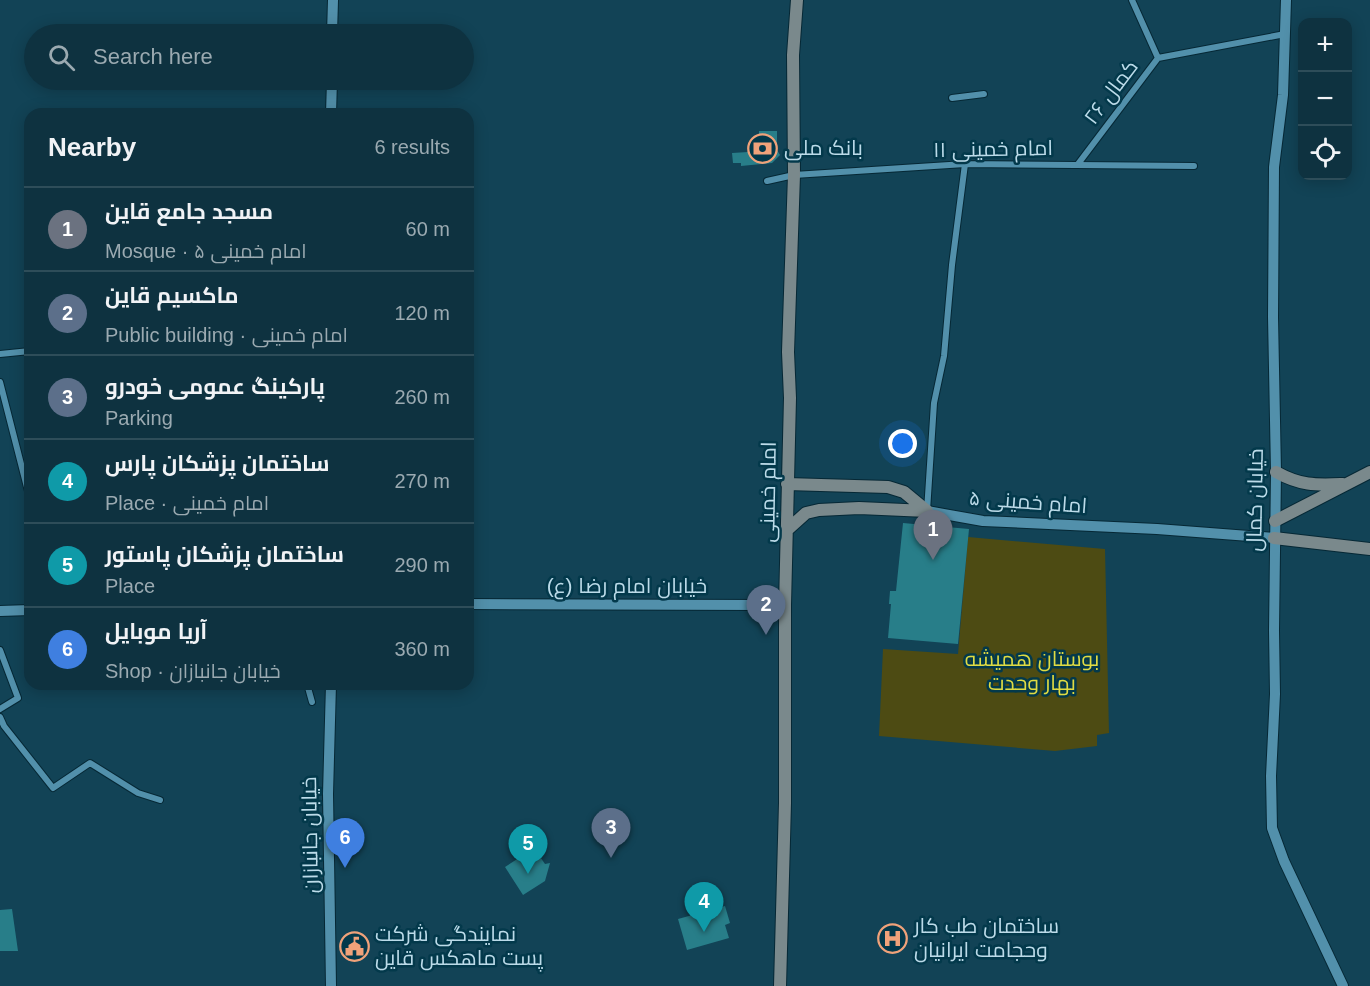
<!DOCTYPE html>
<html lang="en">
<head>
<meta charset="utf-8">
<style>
	body { margin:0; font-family:Arial,Cairo,sans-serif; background:#1c3e4b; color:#f1f3f6 }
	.controls { position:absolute; right:18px; top:18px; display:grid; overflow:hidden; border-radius:12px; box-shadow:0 3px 15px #0003 }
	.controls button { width:54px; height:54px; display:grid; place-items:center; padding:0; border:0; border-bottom:2px solid #2e4d59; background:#0e3240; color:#f1f3f6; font:30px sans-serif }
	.you { position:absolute; left:903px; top:444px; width:21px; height:21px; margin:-15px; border:4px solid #fff; border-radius:50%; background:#1a73e8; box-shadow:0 0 0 9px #1a73e833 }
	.badge { display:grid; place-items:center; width:39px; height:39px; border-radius:50%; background:#f0a27a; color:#fff; font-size:20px; font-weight:700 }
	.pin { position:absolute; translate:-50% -50px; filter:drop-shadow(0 2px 3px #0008) }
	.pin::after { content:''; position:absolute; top:32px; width:21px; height:18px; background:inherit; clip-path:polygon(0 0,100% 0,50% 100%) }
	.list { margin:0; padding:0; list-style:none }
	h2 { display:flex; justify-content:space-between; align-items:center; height:78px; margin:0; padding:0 24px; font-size:26px }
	h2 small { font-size:20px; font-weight:400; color:#9baab1 }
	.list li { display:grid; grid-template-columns:39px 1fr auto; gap:18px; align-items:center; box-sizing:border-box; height:84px; padding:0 24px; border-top:2px solid #2e4d59 }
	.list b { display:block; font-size:22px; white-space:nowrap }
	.list p { margin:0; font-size:20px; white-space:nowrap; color:#9baab1 }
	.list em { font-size:20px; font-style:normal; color:#9baab1 }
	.icon { flex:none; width:33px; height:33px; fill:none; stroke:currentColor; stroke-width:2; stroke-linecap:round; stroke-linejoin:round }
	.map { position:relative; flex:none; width:1370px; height:986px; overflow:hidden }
	.search { position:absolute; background:#0e3240; box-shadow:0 3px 15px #0003; left:24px; top:24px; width:450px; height:66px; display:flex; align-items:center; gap:15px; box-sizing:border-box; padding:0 21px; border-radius:33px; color:#9baab1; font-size:22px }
	.panel { position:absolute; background:#0e3240; box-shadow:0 3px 15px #0003; left:24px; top:108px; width:450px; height:582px; border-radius:18px }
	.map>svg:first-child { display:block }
</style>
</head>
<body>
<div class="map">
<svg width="1370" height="986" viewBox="0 0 1370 986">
	<rect width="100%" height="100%" fill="#124356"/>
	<!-- green -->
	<path fill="#4d4b13" d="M 968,537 L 1105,549 L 1109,733 L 1097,735 L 1097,746 L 1055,751 L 879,736 L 883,649 L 958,654 Z"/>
	<!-- building -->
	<path fill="#287e89" d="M 759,131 L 777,131 L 777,150 L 780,155 L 772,163 L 741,166 L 741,163 L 733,163 L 732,153 L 748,152 L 751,145 L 759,145 Z
		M 903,523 L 969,529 L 958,644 L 888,638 L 891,604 L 889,604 L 890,591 L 896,591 Z
		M 534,848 L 545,864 L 550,863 L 545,881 L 523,895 L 505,867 Z
		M 725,906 L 730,923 L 725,925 L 729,938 L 687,950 L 678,919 Z
		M 12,909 L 18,951 L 0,951 L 0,910 Z"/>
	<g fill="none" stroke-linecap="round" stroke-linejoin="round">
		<defs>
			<path id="minor" d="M 1132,0 L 1158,58
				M 952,98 L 984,94
				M 1078,164 L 1158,58 L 1285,34
				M 767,181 L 794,175 L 965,164 L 1194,166
				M 0,354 L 30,351
				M 0,382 L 30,499
				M 927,511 L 934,403 L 944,356 L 952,265 L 965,164
				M 0,650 L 18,698 L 0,709
				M 307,684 L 312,702
				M 0,717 L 4,726 L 53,788 L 90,763 L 138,793 L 160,800"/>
			<path id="tertiary" d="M 1286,0 L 1283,95 L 1274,167 L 1273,317 L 1276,472 L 1274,631 L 1275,694 L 1271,776 L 1272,828 L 1284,861 L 1343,986
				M 332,34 L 333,0
				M 331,114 L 332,80
				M 927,511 L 983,521 L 1157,529 L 1274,538
				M 468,604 L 785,605
				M 0,611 L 30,610
				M 331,684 L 328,794 L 331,986"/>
			<path id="secondary" d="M 1276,472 C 1301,486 1316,485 1343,484
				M 787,484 L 888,487 L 904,492 L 927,511
				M 1275,521 L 1370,472
				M 786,531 L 806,513 L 819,510 L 859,508 L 927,511
				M 1274,538 L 1370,549
				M 780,986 L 785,803 L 785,605 L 790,398 L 788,352 L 794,175 L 793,55 L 797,0"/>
		</defs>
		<!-- minor casing -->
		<use href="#minor" stroke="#062835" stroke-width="8"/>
		<!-- tertiary casing -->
		<use href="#tertiary" stroke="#062835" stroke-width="12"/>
		<!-- secondary casing -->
		<use href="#secondary" stroke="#062835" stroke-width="14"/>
		<!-- minor -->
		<use href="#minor" stroke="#5290ab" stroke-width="6"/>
		<!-- tertiary -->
		<use href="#tertiary" stroke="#5290ab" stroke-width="10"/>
		<!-- secondary -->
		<use href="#secondary" stroke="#7a898c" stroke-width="12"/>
	</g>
	<!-- icons -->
	<defs>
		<symbol id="bank-ring" viewBox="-11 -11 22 22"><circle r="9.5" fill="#03394b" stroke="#f0a27a" stroke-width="1.5"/><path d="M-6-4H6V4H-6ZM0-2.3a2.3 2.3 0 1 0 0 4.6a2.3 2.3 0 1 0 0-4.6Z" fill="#f0a27a"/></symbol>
		<symbol id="hospital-ring" viewBox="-11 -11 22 22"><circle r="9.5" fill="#03394b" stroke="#f0a27a" stroke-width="1.5"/><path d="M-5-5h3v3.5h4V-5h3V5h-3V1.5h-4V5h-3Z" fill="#f0a27a"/></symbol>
		<symbol id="civic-ring" viewBox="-11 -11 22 22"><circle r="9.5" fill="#03394b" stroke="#f0a27a" stroke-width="1.5"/><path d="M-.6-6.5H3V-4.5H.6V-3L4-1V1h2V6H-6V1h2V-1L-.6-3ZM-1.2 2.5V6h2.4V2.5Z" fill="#f0a27a"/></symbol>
	</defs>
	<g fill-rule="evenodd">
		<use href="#bank-ring" x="746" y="132" width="33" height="33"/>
		<use href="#hospital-ring" x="876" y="922" width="33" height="33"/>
		<use href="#civic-ring" x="338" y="930" width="33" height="33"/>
	</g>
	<g text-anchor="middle" stroke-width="5" stroke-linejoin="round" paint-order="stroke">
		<!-- street labels -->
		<g font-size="21" fill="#bcdbe9" stroke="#03394b">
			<text transform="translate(1111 92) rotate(-53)" y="7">کمال ۲۶</text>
			<text transform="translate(993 149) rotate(-1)" y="7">امام خمینی ۱۱</text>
			<text transform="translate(768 492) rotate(-89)" y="7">امام خمینی</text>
			<text transform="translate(1255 500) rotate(-89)" y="7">خیابان کمال</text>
			<text transform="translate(1028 502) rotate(4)" y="7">امام خمینی ۵</text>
			<text x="627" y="593">خیابان امام رضا (ع)</text>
			<text transform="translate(310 835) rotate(-91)" y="7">خیابان جانبازان</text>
		</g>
		<!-- poi labels -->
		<g font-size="21" fill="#bcdbe9" stroke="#03394b" text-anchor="start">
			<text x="784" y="155">بانک ملی</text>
			<text x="914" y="933">ساختمان طب کار<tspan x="914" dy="24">و‌حجامت ایرانیان</tspan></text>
			<text x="375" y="941">نمایندگی شرکت<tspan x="375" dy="24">پست ماهکس قاین</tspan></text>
		</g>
		<!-- park labels -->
		<g font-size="21" fill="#dfdb43" stroke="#03394b">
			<text x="1032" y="666">بوستان همیشه<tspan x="1032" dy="24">بهار وحدت</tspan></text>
		</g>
	</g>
</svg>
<div class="controls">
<button>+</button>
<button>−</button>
<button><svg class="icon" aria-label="locate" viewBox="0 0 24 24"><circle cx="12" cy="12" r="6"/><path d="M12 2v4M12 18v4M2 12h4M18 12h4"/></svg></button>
</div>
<div class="you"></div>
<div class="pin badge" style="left:933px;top:560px;background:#6b7280">1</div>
<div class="pin badge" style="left:766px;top:635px;background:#5c6f8a">2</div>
<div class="pin badge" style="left:611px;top:858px;background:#5c6f8a">3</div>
<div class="pin badge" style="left:704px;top:932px;background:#0f9aa8">4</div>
<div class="pin badge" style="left:528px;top:874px;background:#0f9aa8">5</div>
<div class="pin badge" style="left:345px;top:868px;background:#3f7fe0">6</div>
<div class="search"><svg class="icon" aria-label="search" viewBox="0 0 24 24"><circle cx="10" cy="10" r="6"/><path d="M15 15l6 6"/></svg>Search here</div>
<section class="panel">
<h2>Nearby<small>6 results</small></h2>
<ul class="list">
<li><span class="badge" style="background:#6b7280">1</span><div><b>مسجد جامع قاین</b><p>Mosque · امام خمینی ۵</p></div><em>60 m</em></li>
<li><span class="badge" style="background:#5c6f8a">2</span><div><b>ماکسیم قاین</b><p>Public building · امام خمینی</p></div><em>120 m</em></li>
<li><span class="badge" style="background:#5c6f8a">3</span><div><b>پارکینگ عمومی خودرو</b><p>Parking</p></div><em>260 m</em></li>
<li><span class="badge" style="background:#0f9aa8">4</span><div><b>ساختمان پزشکان پارس</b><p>Place · امام خمینی</p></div><em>270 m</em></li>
<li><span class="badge" style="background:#0f9aa8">5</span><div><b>ساختمان پزشکان پاستور</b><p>Place</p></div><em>290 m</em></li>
<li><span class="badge" style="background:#3f7fe0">6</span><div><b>آریا موبایل</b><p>Shop · خیابان جانبازان</p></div><em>360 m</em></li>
</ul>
</section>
</div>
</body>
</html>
